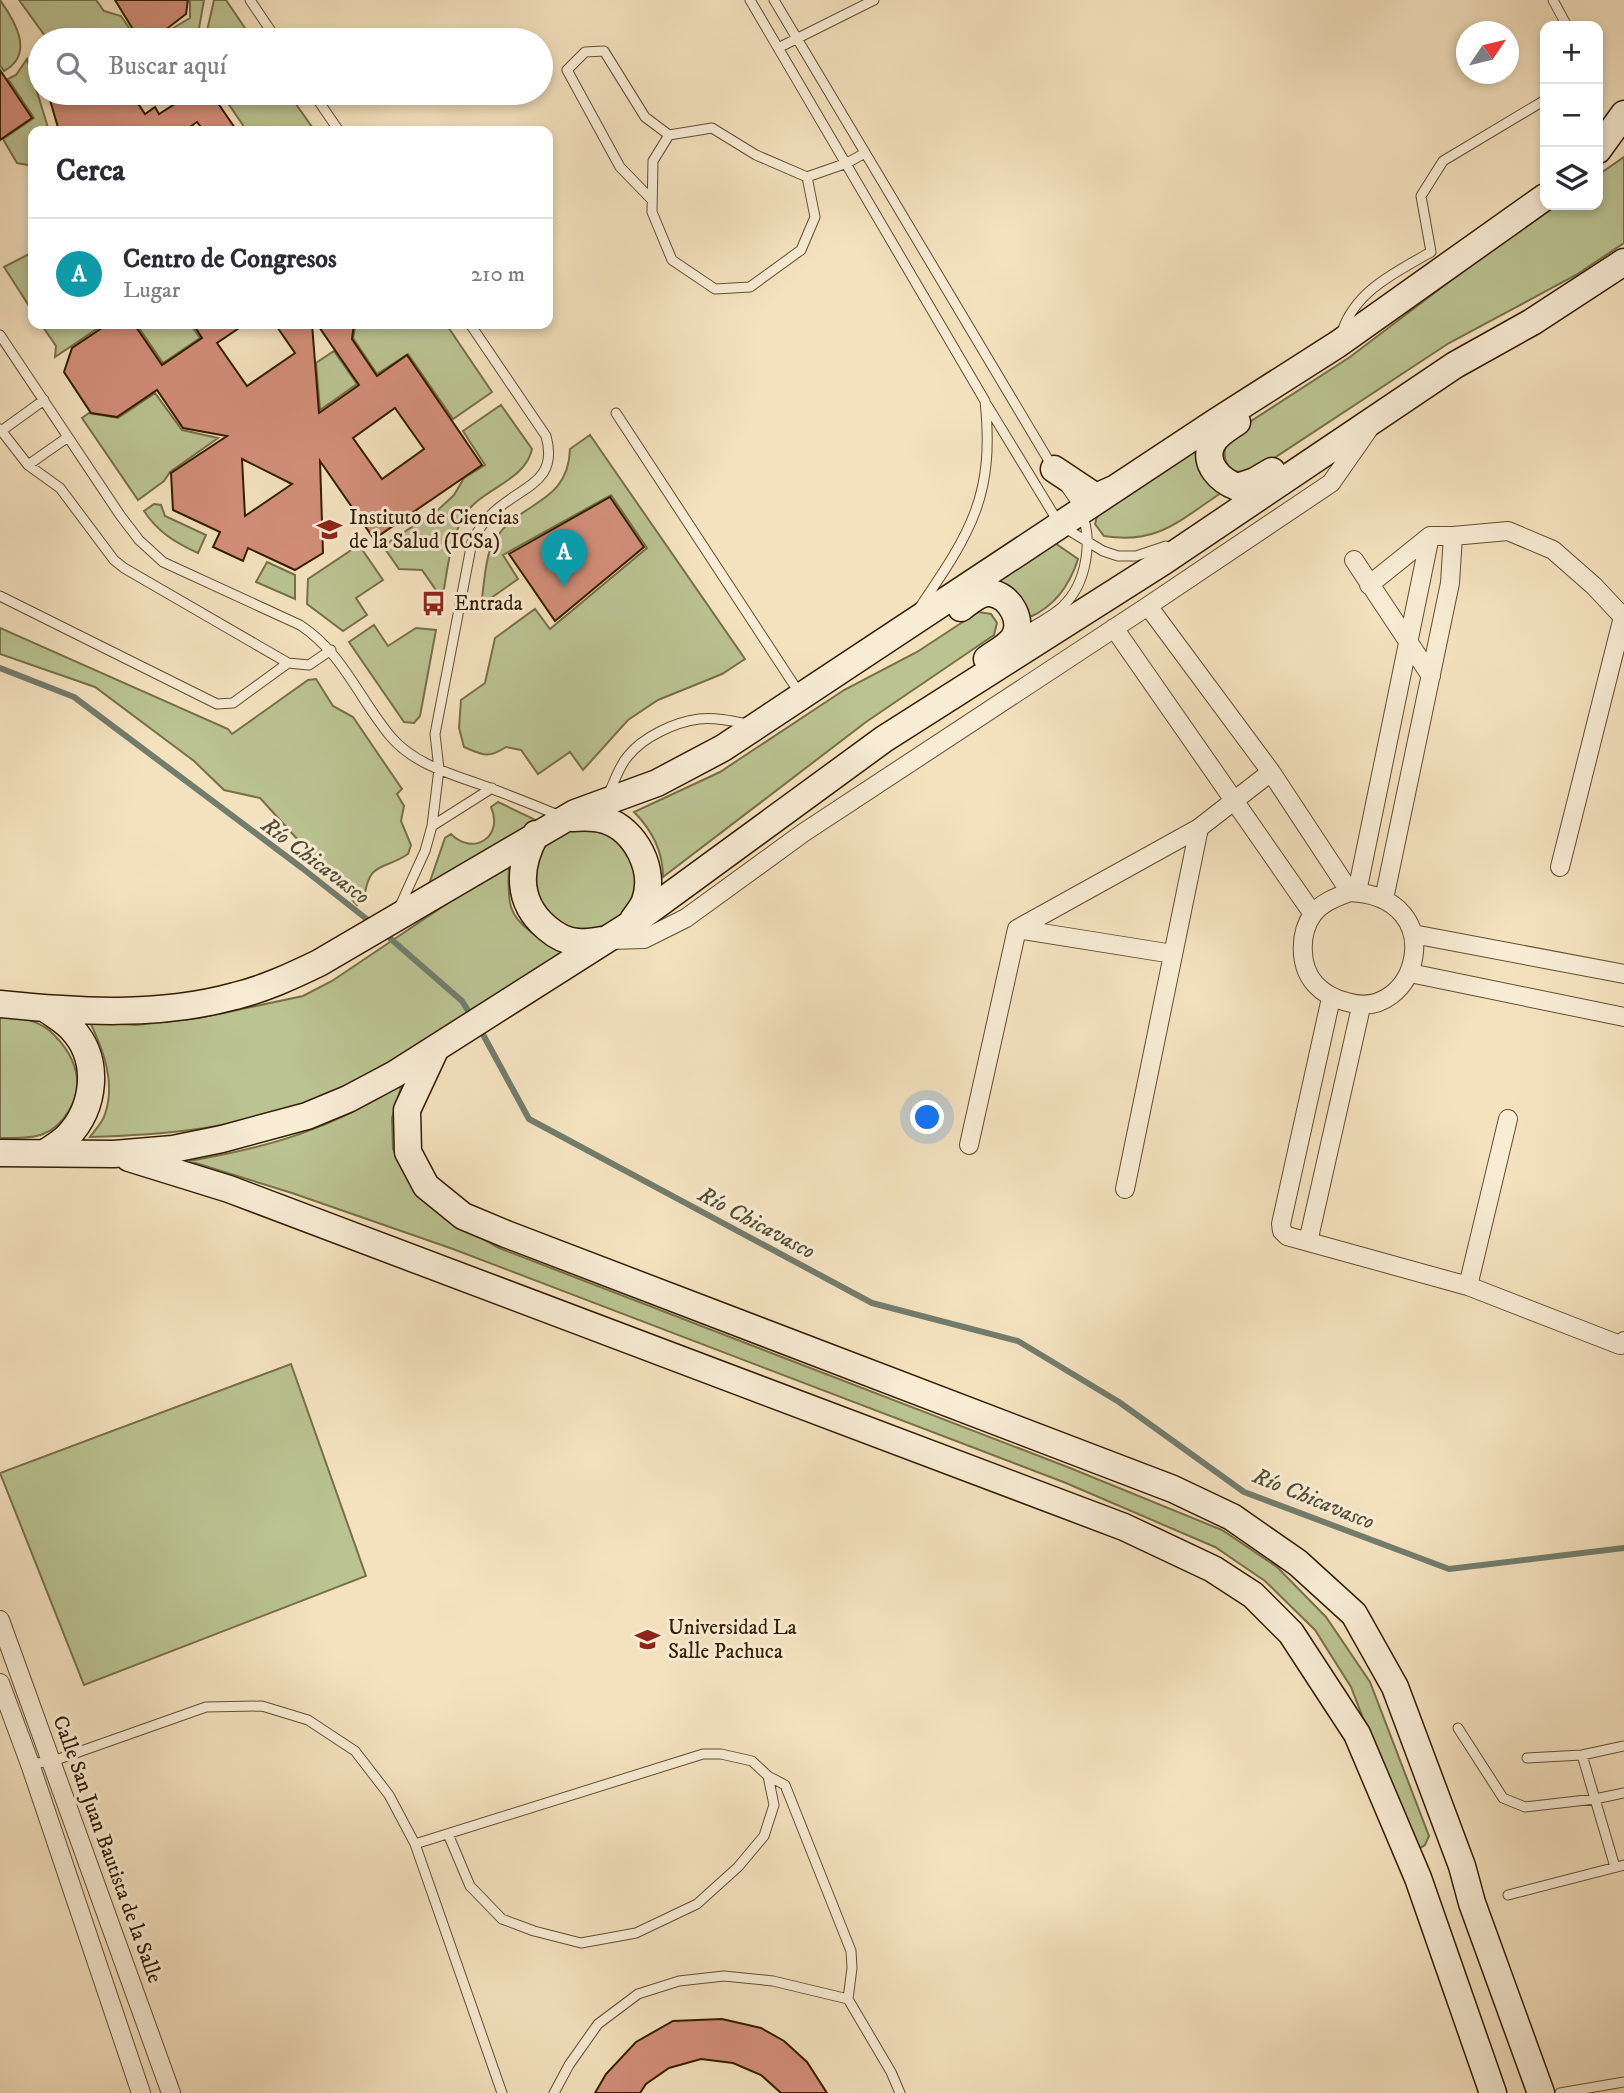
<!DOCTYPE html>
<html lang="es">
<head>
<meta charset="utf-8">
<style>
	body { margin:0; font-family:"IM FELL DW Pica",serif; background:#f2f2f3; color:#2b2b33 }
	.controls { position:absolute; right:21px; top:21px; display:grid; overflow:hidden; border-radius:14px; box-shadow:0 4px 10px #0003 }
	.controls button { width:63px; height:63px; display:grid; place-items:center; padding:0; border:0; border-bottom:2px solid #e1e1e2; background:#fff; color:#2b2b33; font:35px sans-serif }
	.compass { position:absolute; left:1456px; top:21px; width:63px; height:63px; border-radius:50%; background:#fff; box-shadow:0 4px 10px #0003; rotate:55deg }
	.you { position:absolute; left:928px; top:1118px; width:24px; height:24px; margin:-18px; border:5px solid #fff; border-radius:50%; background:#1a73e8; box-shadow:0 0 0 10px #1a73e833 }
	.badge { display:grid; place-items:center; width:46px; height:46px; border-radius:50%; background:#d93025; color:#fff; font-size:23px; font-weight:700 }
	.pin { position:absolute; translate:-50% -58px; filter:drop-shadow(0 2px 4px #0008) }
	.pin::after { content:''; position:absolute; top:37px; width:24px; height:21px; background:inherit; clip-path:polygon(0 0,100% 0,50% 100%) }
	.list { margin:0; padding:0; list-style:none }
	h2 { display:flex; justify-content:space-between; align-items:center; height:91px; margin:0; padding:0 28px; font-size:30px }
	h2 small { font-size:23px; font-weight:400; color:#7c7c81 }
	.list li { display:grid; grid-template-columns:46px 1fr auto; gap:21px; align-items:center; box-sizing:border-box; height:112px; padding:0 28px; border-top:2px solid #e1e1e2 }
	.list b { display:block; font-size:26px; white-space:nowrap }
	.list p { margin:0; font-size:23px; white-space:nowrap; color:#7c7c81 }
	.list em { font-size:23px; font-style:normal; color:#7c7c81 }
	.icon { flex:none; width:38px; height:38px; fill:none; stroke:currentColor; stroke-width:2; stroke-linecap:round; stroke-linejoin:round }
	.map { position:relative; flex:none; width:1624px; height:2093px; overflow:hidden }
	.search { position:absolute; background:#fff; box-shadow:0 4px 10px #0003; left:28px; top:28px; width:525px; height:77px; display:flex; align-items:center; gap:18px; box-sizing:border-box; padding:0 24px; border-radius:38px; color:#7c7c81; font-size:26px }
	.panel { position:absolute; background:#fff; box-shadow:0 4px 10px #0003; left:28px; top:126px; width:525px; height:203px; border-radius:14px }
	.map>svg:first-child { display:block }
</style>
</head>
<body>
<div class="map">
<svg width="1624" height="2093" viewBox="0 0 1624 2093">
	<rect width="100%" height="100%" fill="#f4e2bf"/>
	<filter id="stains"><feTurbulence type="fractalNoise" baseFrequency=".00286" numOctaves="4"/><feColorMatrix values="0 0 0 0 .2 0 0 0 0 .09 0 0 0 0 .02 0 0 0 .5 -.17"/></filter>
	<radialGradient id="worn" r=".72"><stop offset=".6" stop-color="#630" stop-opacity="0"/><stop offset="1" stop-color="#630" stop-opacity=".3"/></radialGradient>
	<!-- green -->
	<path fill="#bbc392" stroke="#777049" stroke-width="2" d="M 0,0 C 15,21 35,54 4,71 L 0,65 Z
		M 19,0 L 96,0 L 104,11 L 121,16 L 132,32 L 158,37 L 190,18 L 190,0 L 204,0 L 197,40 L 63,40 L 52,32 L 45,36 Z
		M 214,0 L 226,0 L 253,40 L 205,40 Z
		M 27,59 L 49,131 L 33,131 L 33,166 L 17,163 L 3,139 L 34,118 L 8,79 L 16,75 Z
		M 221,93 L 288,93 L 315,131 L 247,131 Z
		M 1624,157 L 1624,243 L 1576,275 L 1449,343 L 1259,468 C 1231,482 1215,459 1231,434 L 1350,357 L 1508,237 L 1555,205 L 1598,205 L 1598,175 Z
		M 33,252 L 33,312 L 4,267 Z
		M 41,324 L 104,324 L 55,357 L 56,346 Z
		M 140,324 L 190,324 L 200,338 L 163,363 L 137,325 Z
		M 356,324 L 446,324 L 492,392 L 453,419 L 408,354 L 377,374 L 353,338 Z
		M 334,351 L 357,384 L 320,410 L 316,363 Z
		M 155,393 L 182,430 L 218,438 L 170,472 L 164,481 L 138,500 L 82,418 L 89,413 L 118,418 Z
		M 501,405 L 532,449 C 525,482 481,488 464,516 C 451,538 448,564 444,589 L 438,593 L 422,570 L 399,569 L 383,546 L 439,509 L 454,495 L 464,478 L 485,465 L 463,431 Z
		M 590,435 L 745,659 L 722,674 L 658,700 L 628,720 L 583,770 L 570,752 L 538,774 L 521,750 L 506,747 C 488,759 483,755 464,747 L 459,728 L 461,700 L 485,683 L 495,638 L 535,609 L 550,629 L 647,548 L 611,495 L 503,555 L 518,579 L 481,605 C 484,588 485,555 494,541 C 519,500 568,506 570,449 Z
		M 1198,442 L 1221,493 C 1180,520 1157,545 1104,536 L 1095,524 L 1097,516 Z
		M 154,504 L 161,505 L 165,516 L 206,535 L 198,553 C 174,542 158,532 144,511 Z
		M 1052,541 L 1078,559 C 1070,584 1055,606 1030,617 C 1021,595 1017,590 995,579 Z
		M 359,545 L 383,580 L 356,598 L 367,615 L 343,631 L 307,604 L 308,579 Z
		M 267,562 L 295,575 L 295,599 L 256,582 Z
		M 978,612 L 991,614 L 997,623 L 994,635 L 866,722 L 663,877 C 663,851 652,830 634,812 L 720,772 L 844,690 L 917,652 Z
		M 374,625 L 388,646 L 416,628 L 436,630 L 420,716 L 414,723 L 404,722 L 349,642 Z
		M 0,628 L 228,729 L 232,734 L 308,680 L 316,679 L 333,706 L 353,717 L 402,789 L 397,794 L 404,806 L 401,821 L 411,845 L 408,854 C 383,871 369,860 364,899 L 357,905 L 260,798 L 224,790 L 194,761 L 95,687 L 0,654 Z
		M 498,802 L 542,823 L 425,896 L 445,838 L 451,834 C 474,857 504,836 491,807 Z
		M534 878a51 51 0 1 1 102 0a51 51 0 1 1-102 0Z
		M 509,862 C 509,877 507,893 511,907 C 518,930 549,942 568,952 C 526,978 483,1004 441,1031 C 396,1058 350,1087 300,1105 C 230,1129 163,1135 90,1137 C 95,1130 103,1122 105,1114 C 116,1082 103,1050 90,1022 L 136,1025 L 199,1018 L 303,996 L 332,981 Z
		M 0,1014 C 17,1016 37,1020 50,1031 C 63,1043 75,1060 77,1078 C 79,1100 64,1126 43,1134 C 31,1139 13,1138 0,1138 Z
		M 402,1084 L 392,1118 L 393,1149 L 417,1192 L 452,1221 L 499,1248 L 1070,1468 L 1222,1530 L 1277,1567 L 1326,1617 L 1370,1682 L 1429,1836 L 1425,1845 L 1420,1848 L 1411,1843 L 1351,1687 L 1315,1630 L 1265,1581 L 1215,1547 L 1066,1483 L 453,1249 L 292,1193 L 189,1161 C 270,1147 332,1129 402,1084 Z
		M 291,1364 L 366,1576 L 84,1685 L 0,1473 Z"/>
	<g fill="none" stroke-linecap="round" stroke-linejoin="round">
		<!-- stream -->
		<path stroke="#727d6d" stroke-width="6" d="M 0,668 L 74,697 L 302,868 L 373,924
			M 384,933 L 462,1001 L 472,1017
			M 480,1029 L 529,1119 L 872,1303 L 1018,1341 L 1119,1402 L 1244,1492 L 1449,1569 L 1624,1548"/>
	</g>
	<!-- building -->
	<path fill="#d38e7a" stroke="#331d00" stroke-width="2" fill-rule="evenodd" d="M 115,0 L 188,0 L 186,14 L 160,34 L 134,31 Z
		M 0,70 L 32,118 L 0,140 Z
		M 48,93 L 131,93 L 145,114 L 155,107 L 159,114 L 192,93 L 211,93 L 237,131 L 204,131 L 197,122 L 184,131 L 59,131 Z
		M 108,324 L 134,324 L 162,365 L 202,338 L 193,324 L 245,324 L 217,343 L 247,386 L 295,353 L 275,324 L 312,324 L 319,413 L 359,385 L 317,324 L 354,324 L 352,339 L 377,376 L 407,355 L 482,465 L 374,539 L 320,461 L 323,553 L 295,570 L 248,548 L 243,561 L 213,547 L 220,532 L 173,510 L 171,473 L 227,436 L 183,428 L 157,390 L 117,417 L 91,413 L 64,372 L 72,348 ZM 395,408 L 424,449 L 382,479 L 353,438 ZM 242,459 L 292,484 L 245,516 Z
		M 610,497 L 644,547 L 555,621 L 509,554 Z
		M 722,2019 L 761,2028 L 784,2041 L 807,2062 L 827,2093 L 781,2093 L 761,2075 L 733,2063 L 701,2059 L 669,2068 L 646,2084 L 640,2093 L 595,2093 L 606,2074 L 636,2042 L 673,2021 Z"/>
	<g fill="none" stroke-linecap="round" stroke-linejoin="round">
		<defs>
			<path id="lane" d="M 250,0 L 277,40
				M 750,0 L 985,401 C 995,495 971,532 920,607
				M 774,0 L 1052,466
				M 1553,0 L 1567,26
				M 778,48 L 874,0
				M 313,93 L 339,131
				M 669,135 L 653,161 L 652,212 L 672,260 L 715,289 L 750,287 L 801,250 L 815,217 L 807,177
				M 652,200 L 620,167 L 567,70 L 585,52 L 604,51 L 645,117 L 669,135 L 712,128 L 756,155 L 807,177 L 847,163 L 865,153
				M 1342,332 C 1355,291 1396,272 1431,252 L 1421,196 L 1443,161 L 1545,100
				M 0,335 L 120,515 L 139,540 L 163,562 L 300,625 C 343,653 359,699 391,737 C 416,766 455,775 490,788 C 513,797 537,806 560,816
				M 987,405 L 1060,525 L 1103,551 L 1118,556 L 1136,556 L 1166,546
				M 616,413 L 800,694
				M 0,429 L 28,465 L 60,488 L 114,560 L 124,568 L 288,663 L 309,665 L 331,650
				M 1,431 L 44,400
				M 28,465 L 68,437
				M 0,596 L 217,704 L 233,703 L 288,663
				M 1021,634 C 1034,625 1051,617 1062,607 C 1087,584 1094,539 1080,509 C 1076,501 1070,494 1065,486
				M 608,795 C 614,783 619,766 628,756 C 643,737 675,722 699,719 C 715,717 733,721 748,724
				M 432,826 L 492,788
				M 399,908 L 425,851 L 432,826 L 439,769 L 435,734 L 472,542 C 478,530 484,520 495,511 C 522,486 559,482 546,436 L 470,324
				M 1458,1728 L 1503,1798 L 1525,1807 L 1595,1799 L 1624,1793
				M 1582,1755 L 1615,1867
				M 1527,1758 L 1582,1755 L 1624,1746
				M 30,1764 L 53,1761 L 206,1707 L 262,1706 L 308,1720 L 355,1751 L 389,1795 L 415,1844 L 502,2093
				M 448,1834 L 470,1886 L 502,1919 L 534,1931 L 581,1943 L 636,1933 L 697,1904 L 738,1867 L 764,1836 L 774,1805 L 768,1776
				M 415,1844 L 703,1754 L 721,1754 L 752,1761 L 768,1776 L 785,1785 L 851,1951 L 852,1968 L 848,1999 L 891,2072 L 900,2093
				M 1508,1895 L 1624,1865
				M 554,2093 L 569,2065 L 598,2024 L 638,1994 L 679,1981 L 724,1976 L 773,1981 L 848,1999
				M 1560,2093 L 1624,2082"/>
			<path id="street" d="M 1354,560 L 1431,676
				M 1369,585 L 1430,536 L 1453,536 L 1508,531 L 1553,550 L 1594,586 L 1624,618
				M 1148,606 L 1271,772 L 1350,892
				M 1114,628 L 1313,914
				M 1560,867 L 1623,617
				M 1350,892 C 1453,897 1417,1024 1347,1002 C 1334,999 1324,994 1315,984 C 1299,966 1299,933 1313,914 C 1322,902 1337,897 1350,892 Z
				M 1357,892 L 1430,536
				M 1384,899 L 1450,583 L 1453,536
				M 1017,929 L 1173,954
				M 1413,934 L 1624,974
				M 610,940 L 644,939 L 686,918 L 803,833 L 1148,606 L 1331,483 L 1368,430
				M 1410,973 L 1624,1017
				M 1331,998 L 1281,1224 L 1282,1231 L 1287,1236 L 1468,1286 L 1620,1345 L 1624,1341
				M 969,1145 L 1017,929 L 1199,828 L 1271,772
				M 1125,1189 L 1199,828
				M 1308,1242 L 1361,1007
				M 1468,1286 L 1508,1119
				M 0,1620 L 171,2093
				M 0,1683 L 30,1764 L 141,2093"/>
			<path id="secondary" d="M 1598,150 L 1624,114
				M 1237,422 C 1228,428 1216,435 1212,444 C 1202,464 1221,481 1237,487 L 1255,481 L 1272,471
				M 1054,469 L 1096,497 L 1114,489
				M 961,608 C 969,602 979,592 990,593 C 1010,595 1025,622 1013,639 C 1007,647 995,653 987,659
				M 572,818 C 583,817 595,817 605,820 C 636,830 656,870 645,901 C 643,907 637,914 633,920
				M 536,834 C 518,867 516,902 547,928 C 555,935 566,941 577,942 C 586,943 595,941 604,940
				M 0,1004 C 77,1012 159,1017 235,996 C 264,989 292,976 319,963 L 575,813 L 657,783 L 723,748 L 1214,423 L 1338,344 L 1545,197
				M 435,1050 L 407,1110 L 408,1152 L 426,1186 L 463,1216 L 506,1234 L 1173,1489 L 1232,1517 L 1298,1563 L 1354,1614 L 1395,1687 L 1462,1866 L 1472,1903 L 1541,2093
				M 0,1153 L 114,1154 L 173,1149 L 222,1139 L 307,1116 L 348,1099 L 395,1074 L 631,924 L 884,739 L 1164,561 L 1455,365 L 1532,322 L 1624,262
				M 45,1153 C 52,1148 61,1143 67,1137 C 95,1108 101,1060 72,1029 C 65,1021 54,1015 46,1009
				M 129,1158 L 229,1189 L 1124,1527 L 1213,1569 L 1253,1595 L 1291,1633 L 1357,1734 L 1418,1878 L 1493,2093"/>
		</defs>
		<!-- lane casing -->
		<use href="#lane" stroke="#634e30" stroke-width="11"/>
		<!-- street casing -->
		<use href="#street" stroke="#634e30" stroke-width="20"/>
		<!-- secondary casing -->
		<use href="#secondary" stroke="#331d00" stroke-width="29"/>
		<!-- lane -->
		<use href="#lane" stroke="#f8ecd5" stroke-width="9"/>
		<!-- street -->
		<use href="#street" stroke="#f8ecd5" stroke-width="18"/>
		<!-- secondary -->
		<use href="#secondary" stroke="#f8ecd5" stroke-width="26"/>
	</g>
	<!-- icons -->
	<defs>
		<symbol id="university-bare" viewBox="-9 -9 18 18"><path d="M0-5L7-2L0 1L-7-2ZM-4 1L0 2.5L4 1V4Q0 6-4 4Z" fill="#8f2418" stroke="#f8ecd5" stroke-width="2.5" paint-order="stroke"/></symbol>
		<symbol id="bus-bare" viewBox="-9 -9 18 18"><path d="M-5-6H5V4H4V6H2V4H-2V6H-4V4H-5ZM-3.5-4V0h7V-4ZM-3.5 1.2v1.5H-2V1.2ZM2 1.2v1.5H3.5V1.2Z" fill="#8f2418" stroke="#f8ecd5" stroke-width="2.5" paint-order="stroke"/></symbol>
	</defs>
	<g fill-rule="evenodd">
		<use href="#university-bare" x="312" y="512" width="35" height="35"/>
		<use href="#bus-bare" x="416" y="586" width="35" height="35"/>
		<use href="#university-bare" x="630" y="1622" width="35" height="35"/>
	</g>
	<g text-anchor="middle" stroke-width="6" stroke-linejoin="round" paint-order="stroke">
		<!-- poi labels -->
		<g font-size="21" fill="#331d00" stroke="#f8ecd5" text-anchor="start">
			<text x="349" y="524">Instituto de Ciencias<tspan x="349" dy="24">de la Salud (ICSa)</tspan></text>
			<text x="454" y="610">Entrada</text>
			<text x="668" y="1634">Universidad La<tspan x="668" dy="24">Salle Pachuca</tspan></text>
		</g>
		<!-- street labels -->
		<g font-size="21" fill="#331d00" stroke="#f8ecd5">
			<text transform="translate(108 1849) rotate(70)" y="7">Calle San Juan Bautista de la Salle</text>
		</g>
		<!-- water labels -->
		<g font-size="23" font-style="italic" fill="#524d36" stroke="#f8ecd5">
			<text transform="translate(316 860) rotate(37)" y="8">Río Chicavasco</text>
			<text transform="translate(757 1222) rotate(28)" y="8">Río Chicavasco</text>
			<text transform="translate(1314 1498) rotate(22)" y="8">Río Chicavasco</text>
		</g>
	</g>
	<rect width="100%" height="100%" filter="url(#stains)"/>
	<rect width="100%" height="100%" fill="url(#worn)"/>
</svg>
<div class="controls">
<button>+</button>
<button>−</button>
<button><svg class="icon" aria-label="layers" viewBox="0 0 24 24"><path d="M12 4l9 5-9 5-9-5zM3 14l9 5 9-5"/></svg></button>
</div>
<svg class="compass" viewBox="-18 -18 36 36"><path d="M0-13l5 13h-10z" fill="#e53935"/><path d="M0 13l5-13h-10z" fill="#7c7c81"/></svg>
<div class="you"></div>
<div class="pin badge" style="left:564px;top:587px;background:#0f9aa8">A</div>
<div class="search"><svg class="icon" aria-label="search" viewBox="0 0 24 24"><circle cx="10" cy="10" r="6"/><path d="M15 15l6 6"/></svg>Buscar aquí</div>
<section class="panel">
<h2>Cerca<small></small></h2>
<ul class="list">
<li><span class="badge" style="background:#0f9aa8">A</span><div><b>Centro de Congresos</b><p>Lugar</p></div><em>210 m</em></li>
</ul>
</section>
</div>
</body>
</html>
